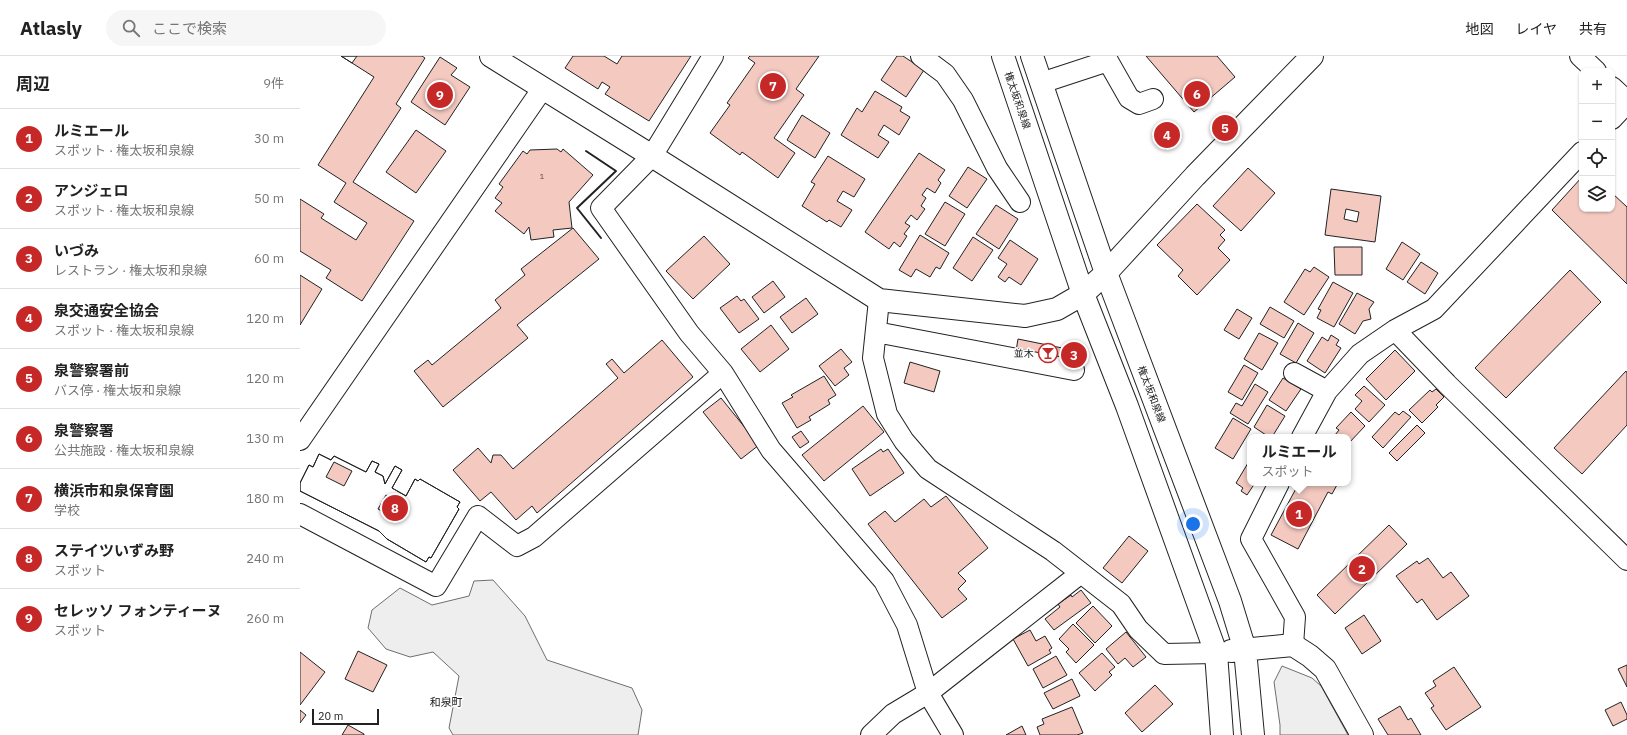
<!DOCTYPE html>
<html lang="ja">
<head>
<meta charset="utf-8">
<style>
	body { margin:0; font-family:"IBM Plex Sans","Noto Sans JP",sans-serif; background:#f6f6f6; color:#222 }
	.controls { position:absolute; right:12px; top:12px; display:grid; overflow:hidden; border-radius:8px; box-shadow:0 1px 3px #0004 }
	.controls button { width:36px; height:36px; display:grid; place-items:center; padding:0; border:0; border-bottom:1px solid #e0e0e0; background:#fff; color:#222; font:20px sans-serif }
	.scale { position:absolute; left:12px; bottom:10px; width:67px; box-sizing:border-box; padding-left:4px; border:2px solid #222; border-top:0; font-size:11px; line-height:14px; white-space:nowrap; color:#222; -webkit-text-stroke:3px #fff; paint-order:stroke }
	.you { position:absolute; left:893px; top:468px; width:14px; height:14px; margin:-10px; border:3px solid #fff; border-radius:50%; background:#1a73e8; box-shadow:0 0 0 6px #1a73e833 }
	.badge { display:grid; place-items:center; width:26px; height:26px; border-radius:50%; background:#c62828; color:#fff; font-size:13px; font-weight:700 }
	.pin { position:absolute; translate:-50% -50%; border:2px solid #fff; box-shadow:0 1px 4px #0006 }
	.popup { position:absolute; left:947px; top:378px; width:104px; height:52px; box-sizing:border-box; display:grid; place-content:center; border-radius:8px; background:#fff; filter:drop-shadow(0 1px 3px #0005); font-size:13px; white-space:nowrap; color:#767676 }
	.popup b { font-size:15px; color:#222 }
	.popup::after { content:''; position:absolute; left:50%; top:100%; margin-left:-8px; border:8px solid transparent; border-top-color:#fff }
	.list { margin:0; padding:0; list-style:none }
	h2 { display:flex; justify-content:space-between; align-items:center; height:52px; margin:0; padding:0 16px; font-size:17px }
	h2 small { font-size:13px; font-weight:400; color:#767676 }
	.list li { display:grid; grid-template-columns:26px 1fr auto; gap:12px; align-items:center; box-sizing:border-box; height:60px; padding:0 16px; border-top:1px solid #e0e0e0 }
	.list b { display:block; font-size:15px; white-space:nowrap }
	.list p { margin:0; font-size:13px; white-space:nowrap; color:#767676 }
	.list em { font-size:13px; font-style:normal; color:#767676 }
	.icon { flex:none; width:22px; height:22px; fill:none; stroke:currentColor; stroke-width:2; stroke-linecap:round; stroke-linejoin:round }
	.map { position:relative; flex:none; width:1327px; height:679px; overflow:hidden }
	header { display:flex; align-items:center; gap:24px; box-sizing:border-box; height:56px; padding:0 20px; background:#fff; border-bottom:1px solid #e0e0e0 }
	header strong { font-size:19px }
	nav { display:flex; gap:22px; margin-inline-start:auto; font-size:14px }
	.search { width:280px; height:36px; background:#f6f6f6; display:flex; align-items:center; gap:10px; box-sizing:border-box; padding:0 14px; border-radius:22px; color:#767676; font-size:15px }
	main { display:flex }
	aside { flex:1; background:#fff }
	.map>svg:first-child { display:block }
</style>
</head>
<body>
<header>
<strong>Atlasly</strong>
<div class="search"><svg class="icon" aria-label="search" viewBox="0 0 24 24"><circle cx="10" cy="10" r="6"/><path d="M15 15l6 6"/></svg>ここで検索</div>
<nav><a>地図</a><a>レイヤ</a><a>共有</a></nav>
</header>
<main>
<aside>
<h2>周辺<small>9件</small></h2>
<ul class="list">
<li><span class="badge">1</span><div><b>ルミエール</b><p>スポット · 権太坂和泉線</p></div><em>30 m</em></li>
<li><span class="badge">2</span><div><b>アンジェロ</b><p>スポット · 権太坂和泉線</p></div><em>50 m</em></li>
<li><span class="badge">3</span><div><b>いづみ</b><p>レストラン · 権太坂和泉線</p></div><em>60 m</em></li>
<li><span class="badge">4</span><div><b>泉交通安全協会</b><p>スポット · 権太坂和泉線</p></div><em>120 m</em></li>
<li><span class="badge">5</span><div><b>泉警察署前</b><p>バス停 · 権太坂和泉線</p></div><em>120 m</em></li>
<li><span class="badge">6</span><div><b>泉警察署</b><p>公共施設 · 権太坂和泉線</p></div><em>130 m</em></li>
<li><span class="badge">7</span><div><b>横浜市和泉保育園</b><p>学校</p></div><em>180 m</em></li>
<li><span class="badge">8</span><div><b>ステイツいずみ野</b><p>スポット</p></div><em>240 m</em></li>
<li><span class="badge">9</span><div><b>セレッソ フォンティーヌ</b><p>スポット</p></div><em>260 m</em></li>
</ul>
</aside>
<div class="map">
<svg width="1327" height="679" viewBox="0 0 1327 679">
	<rect width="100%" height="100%" fill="#fff"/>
	<!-- green -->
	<path fill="#eee" stroke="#6f6f6f" d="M 193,524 L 225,560 L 247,604 L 332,632 L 342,654 L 338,679 L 153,679 L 149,672 L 159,620 L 133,596 L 110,601 L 86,593 L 68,572 L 72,554 L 100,532 L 132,549 L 169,540 L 174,525 Z
		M 982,610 L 1012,622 L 1021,630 L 1048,679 L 980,679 L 980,669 L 974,626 Z"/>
	<!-- building -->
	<path fill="#f3c9c0" stroke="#222" fill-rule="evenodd" d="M 41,0 L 122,0 L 125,2 L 96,48 L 101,52 L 53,126 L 114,165 L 62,245 L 26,222 L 31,214 L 0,195 L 0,143 L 24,158 L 21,162 L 56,184 L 67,167 L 34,146 L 46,127 L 18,109 L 74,21 Z
		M 41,0 L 57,0 L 52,7 Z
		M 273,0 L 304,0 L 317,8 L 322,0 L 391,0 L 349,65 L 305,38 L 310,31 L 302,26 L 298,33 L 265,12 Z
		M 450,0 L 519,0 L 496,33 L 504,39 L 474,82 L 495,97 L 478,122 L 442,96 L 440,99 L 410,77 L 430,49 L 427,47 L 455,7 L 448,2 Z
		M 597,0 L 603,0 L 624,14 L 606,41 L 581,24 Z
		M 846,0 L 917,0 L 935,21 L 894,56 Z
		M 140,1 L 157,12 L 151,19 L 170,31 L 145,69 L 111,46 Z
		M 575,35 L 602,51 L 600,55 L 610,61 L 599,79 L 584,69 L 578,79 L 589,86 L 578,102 L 541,79 L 557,52 L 562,56 Z
		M 502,59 L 530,77 L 515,102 L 487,84 Z
		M 868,65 L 882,79 L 866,94 L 852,80 Z
		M 116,74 L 146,95 L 116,137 L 86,116 Z
		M 257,93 L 261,96 L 263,93 L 293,119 L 269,146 L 272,172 L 253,174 L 254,181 L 231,184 L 229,171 L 224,178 L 195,155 L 202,147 L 195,142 L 203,131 L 199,128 L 223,95 L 227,98 L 230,94 Z
		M 619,97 L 645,114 L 638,124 L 641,127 L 635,137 L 627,132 L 622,139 L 626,142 L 621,150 L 625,153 L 617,164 L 611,159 L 605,167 L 610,170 L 604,178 L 607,180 L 600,191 L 594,186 L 589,193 L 565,176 Z
		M 528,100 L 565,123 L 554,141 L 543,135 L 537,145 L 552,154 L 541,171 L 529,164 L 527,166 L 502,150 L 515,128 L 511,126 Z
		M 668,111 L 687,123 L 667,152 L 649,140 Z
		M 948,112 L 975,137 L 941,175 L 913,150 Z
		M 1282,121 L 1282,153 L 1312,153 L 1312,137 L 1327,151 L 1327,228 L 1252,154 Z
		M 1031,133 L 1081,140 L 1075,186 L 1025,179 ZM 1046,153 L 1059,156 L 1057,166 L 1044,163 Z
		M 645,146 L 665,158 L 645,190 L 625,178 Z
		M 897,148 L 925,174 L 920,179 L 925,184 L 918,192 L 930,204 L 897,239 L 878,220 L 883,214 L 857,189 Z
		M 696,149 L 718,163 L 699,193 L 676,178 Z
		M 273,172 L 299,203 L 217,269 L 228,282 L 143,351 L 114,315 L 128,304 L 132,309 L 201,252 L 195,244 L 225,219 L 221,213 Z
		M 620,179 L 649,197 L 640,213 L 636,211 L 630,221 L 616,213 L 611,221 L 599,214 Z
		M 404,180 L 430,208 L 393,243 L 366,215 Z
		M 673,181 L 693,194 L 672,225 L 653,212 Z
		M 710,184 L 738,203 L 721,229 L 709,221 L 705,226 L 698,221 L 707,208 L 698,202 Z
		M 1102,186 L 1120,198 L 1103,224 L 1086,213 Z
		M 1034,191 L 1062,191 L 1062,219 L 1035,219 Z
		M 1121,206 L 1138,217 L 1125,238 L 1107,226 Z
		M 1014,211 L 1029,221 L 1004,259 L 984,246 L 1005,213 L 1010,216 Z
		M 1270,214 L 1301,246 L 1206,342 L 1175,312 Z
		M 0,219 L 22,233 L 0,269 Z
		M 473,225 L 485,241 L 464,257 L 452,241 Z
		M 1033,226 L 1053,237 L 1034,271 L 1017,262 L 1021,254 L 1018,253 Z
		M 1057,237 L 1074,246 L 1069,253 L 1071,263 L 1063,265 L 1055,278 L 1039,268 Z
		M 437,240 L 441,245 L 444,243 L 459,263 L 439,277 L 420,252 Z
		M 506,242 L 518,258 L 492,277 L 480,261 Z
		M 970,251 L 994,265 L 984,282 L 960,268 Z
		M 937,253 L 952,262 L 939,283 L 924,274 Z
		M 998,267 L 1014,277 L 996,307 L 980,298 Z
		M 471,269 L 489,293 L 460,316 L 441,293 Z
		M 959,277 L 978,287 L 962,314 L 944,303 Z
		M 1031,279 L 1039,284 L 1036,289 L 1041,292 L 1025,317 L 1007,305 L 1022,281 L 1028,285 Z
		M 718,283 L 782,296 L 780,307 L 716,295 Z
		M 362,284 L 393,321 L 237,457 L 232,450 L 216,464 L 191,436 L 180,445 L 153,414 L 178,392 L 191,407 L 193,399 L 201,399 L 213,413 L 318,322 L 306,308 L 312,303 L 324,317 Z
		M 541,293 L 552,306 L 544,312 L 549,319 L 535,330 L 519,310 Z
		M 1095,294 L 1115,315 L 1086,344 L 1066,323 Z
		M 610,306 L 640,315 L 634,336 L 604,327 Z
		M 944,309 L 958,317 L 942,344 L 928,336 Z
		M 1326,315 L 1327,317 L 1327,369 L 1282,418 L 1254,392 Z
		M 524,320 L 536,339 L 528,344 L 530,348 L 509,361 L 511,364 L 497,372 L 482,347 L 493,341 L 491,339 Z
		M 983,322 L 1001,333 L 986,355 L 969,344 Z
		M 955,328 L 968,336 L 948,368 L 930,357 L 936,347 L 942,350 Z
		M 1064,330 L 1085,349 L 1069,366 L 1055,353 L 1062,345 L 1055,339 Z
		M 1136,333 L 1144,341 L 1136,349 L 1138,351 L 1122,367 L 1109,354 L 1130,334 L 1132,336 Z
		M 421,342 L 459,389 L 441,403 L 403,356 Z
		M 967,349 L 985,360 L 972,381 L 969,381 L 954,371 Z
		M 563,350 L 584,376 L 524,425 L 502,399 Z
		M 1103,355 L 1111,361 L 1083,392 L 1072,381 L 1095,356 L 1099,359 Z
		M 1051,356 L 1065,370 L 1048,388 L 1048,381 L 1036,381 L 1035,379 L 1039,374 L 1036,372 Z
		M 933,362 L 951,373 L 933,403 L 915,392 Z
		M 1117,369 L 1125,377 L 1097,405 L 1089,397 Z
		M 501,375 L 509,386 L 500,392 L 492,381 Z
		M 581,393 L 583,396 L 588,393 L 604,417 L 570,440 L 552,413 Z
		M 19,398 L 31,404 L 34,400 L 66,416 L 72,405 L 79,408 L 75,416 L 83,420 L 85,428 L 95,410 L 102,414 L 92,432 L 106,440 L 115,423 L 118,425 L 120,423 L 160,446 L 157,451 L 159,453 L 131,502 L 129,501 L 126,506 L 87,483 L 79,475 L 0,435 L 0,427 L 9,409 L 13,411 ZM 34,406 L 52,415 L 44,430 L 26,421 ZM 86,439 L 100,447 L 92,461 L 78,453 Z
		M 19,398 L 31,404 L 34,400 L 66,416 L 72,405 L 79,408 L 75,416 L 83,420 L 85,428 L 95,410 L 102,414 L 92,432 L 106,440 L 115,423 L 118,425 L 120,423 L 160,446 L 157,451 L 159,453 L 131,502 L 129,501 L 126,506 L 87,483 L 79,475 L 0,435 L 0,427 L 9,409 L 13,411 Z
		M 948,407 L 950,408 L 950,427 L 955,427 L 947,439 L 941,435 L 943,432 L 936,427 Z
		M 999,427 L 1038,427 L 1032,438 L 1028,436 L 998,493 L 971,479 Z
		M 646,440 L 688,492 L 658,517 L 666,525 L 658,533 L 667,543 L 642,562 L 568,468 L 585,455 L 595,466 L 624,443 L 631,451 Z
		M 1089,469 L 1107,488 L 1035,558 L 1017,539 Z
		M 829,480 L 848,495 L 822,527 L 803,512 Z
		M 1128,502 L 1143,522 L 1151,516 L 1169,540 L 1137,564 L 1122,543 L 1117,547 L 1096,520 L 1117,505 L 1119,508 Z
		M 781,534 L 791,547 L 754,574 L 745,563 L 760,551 L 758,548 L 771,539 L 772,541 Z
		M 793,550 L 812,570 L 795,587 L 776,567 Z
		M 1064,559 L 1081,585 L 1062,598 L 1045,572 Z
		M 773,568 L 794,589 L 776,607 L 766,596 L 769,593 L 759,583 Z
		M 730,574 L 736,585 L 745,580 L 752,592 L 749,594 L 751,597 L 728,610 L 713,583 Z
		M 826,576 L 846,601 L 833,611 L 825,602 L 818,608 L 806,593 Z
		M 58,595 L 87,609 L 73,636 L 45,623 Z
		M 0,596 L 25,616 L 0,649 Z
		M 802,597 L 815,611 L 809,616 L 812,619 L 795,635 L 779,617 Z
		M 756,600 L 767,619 L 743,632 L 733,613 Z
		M 1327,609 L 1327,631 L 1318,613 Z
		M 1154,611 L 1181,651 L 1146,674 L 1131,652 L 1134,650 L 1125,637 L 1136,630 L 1133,625 Z
		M 772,623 L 780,640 L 753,653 L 744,637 Z
		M 855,629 L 873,648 L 842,676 L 825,657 Z
		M 1321,646 L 1327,659 L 1327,663 L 1313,670 L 1305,654 Z
		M 1100,650 L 1108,664 L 1111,662 L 1121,679 L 1088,679 L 1078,663 Z
		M 772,651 L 783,677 L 777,679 L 740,679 L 737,671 L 744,668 L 742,663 Z
		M 0,654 L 6,659 L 0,667 Z
		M 48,669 L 64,678 L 64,679 L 42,679 Z
		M 722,670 L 726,679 L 706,679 Z"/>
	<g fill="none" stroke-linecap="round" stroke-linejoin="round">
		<defs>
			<path id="street" d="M 621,0 L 645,18 L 663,44 L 697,112 L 720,146
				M 1280,0 L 1296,15
				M 741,27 L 808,5 L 829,42 L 839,48 L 853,43
				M 1312,31 L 1327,45
				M 1312,63 L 1327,47
				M 579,244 L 573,302 L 587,358 L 604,385 L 628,413 L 753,495 L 821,548 L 838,573 L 864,598 L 916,597
				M 1095,274 L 1147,328 L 1327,504
				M 576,276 L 774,314
				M 423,317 L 471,394 L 584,525 L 607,569 L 628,637 L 653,679
				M 994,317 L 1027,335
				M 1002,381 L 1027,335 L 1060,298 L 1095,274 L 1134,253 L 1282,96
				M 0,384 L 243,32
				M 979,427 L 951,483 L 995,561 L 993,589
				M 0,458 L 136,530 L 178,460 L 217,490 L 234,481 L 423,317 L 389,277 L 301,152 L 352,100 L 413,0
				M 571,679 L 593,658 L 628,637 L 781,517"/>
			<path id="secondary" d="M 191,0 L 352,100 L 579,244 L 725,260 L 757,253 L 783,238 L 806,217 L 895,120 L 1012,0
				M 703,0 L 783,238 L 827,350 L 916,597 L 922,679
				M 732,0 L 806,217 L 930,545 L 945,594 L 953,679
				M 931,595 L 993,589 L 1010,600 L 1025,613 L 1062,679"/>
		</defs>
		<!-- street casing -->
		<use href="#street" stroke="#222" stroke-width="22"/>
		<!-- secondary casing -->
		<use href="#secondary" stroke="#222" stroke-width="24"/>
		<!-- street -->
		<use href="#street" stroke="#fff" stroke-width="20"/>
		<!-- secondary -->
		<use href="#secondary" stroke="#fff" stroke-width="22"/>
		<!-- wall -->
		<path stroke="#222" stroke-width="2" d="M 286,95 L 316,115 L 277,152 L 301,182"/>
	</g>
	<!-- icons -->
	<defs>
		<symbol id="bar-ring" viewBox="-11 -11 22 22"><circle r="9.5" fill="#fff" stroke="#c62828" stroke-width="1.5"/><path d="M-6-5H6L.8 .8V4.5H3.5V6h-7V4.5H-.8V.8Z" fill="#c62828"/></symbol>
	</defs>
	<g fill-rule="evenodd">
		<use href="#bar-ring" x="737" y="286" width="22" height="22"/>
	</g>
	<g text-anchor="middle" stroke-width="3" stroke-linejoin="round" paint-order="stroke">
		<!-- number labels -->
		<g font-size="8" fill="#564c4a">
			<text x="242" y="123">1</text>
		</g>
		<!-- street labels -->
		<g font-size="10" fill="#222" stroke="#fff">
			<text transform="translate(718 44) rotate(71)" y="4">権太坂和泉線</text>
			<text transform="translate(852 338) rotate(69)" y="4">権太坂和泉線</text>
		</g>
		<!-- poi labels -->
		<g font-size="10" fill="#222" stroke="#fff" text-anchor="end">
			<text x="734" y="301">並木</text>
		</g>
		<!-- neighbourhood labels -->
		<g font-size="11" fill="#222" stroke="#fff">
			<text x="146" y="650">和泉町</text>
		</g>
	</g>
</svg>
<div class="controls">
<button>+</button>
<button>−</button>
<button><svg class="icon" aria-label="locate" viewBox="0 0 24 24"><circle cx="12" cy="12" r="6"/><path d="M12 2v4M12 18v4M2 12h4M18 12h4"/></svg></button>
<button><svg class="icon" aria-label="layers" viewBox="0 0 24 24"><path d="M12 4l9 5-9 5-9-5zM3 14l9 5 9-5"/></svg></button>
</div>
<div class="scale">20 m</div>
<div class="you"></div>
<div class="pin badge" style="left:999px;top:458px">1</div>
<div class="popup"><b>ルミエール</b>スポット</div>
<div class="pin badge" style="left:1062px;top:513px">2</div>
<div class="pin badge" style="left:774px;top:299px">3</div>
<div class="pin badge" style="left:867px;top:79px">4</div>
<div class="pin badge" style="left:925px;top:72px">5</div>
<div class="pin badge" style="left:897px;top:38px">6</div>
<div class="pin badge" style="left:473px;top:30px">7</div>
<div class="pin badge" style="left:95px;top:452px">8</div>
<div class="pin badge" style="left:140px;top:39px">9</div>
</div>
</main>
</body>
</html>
